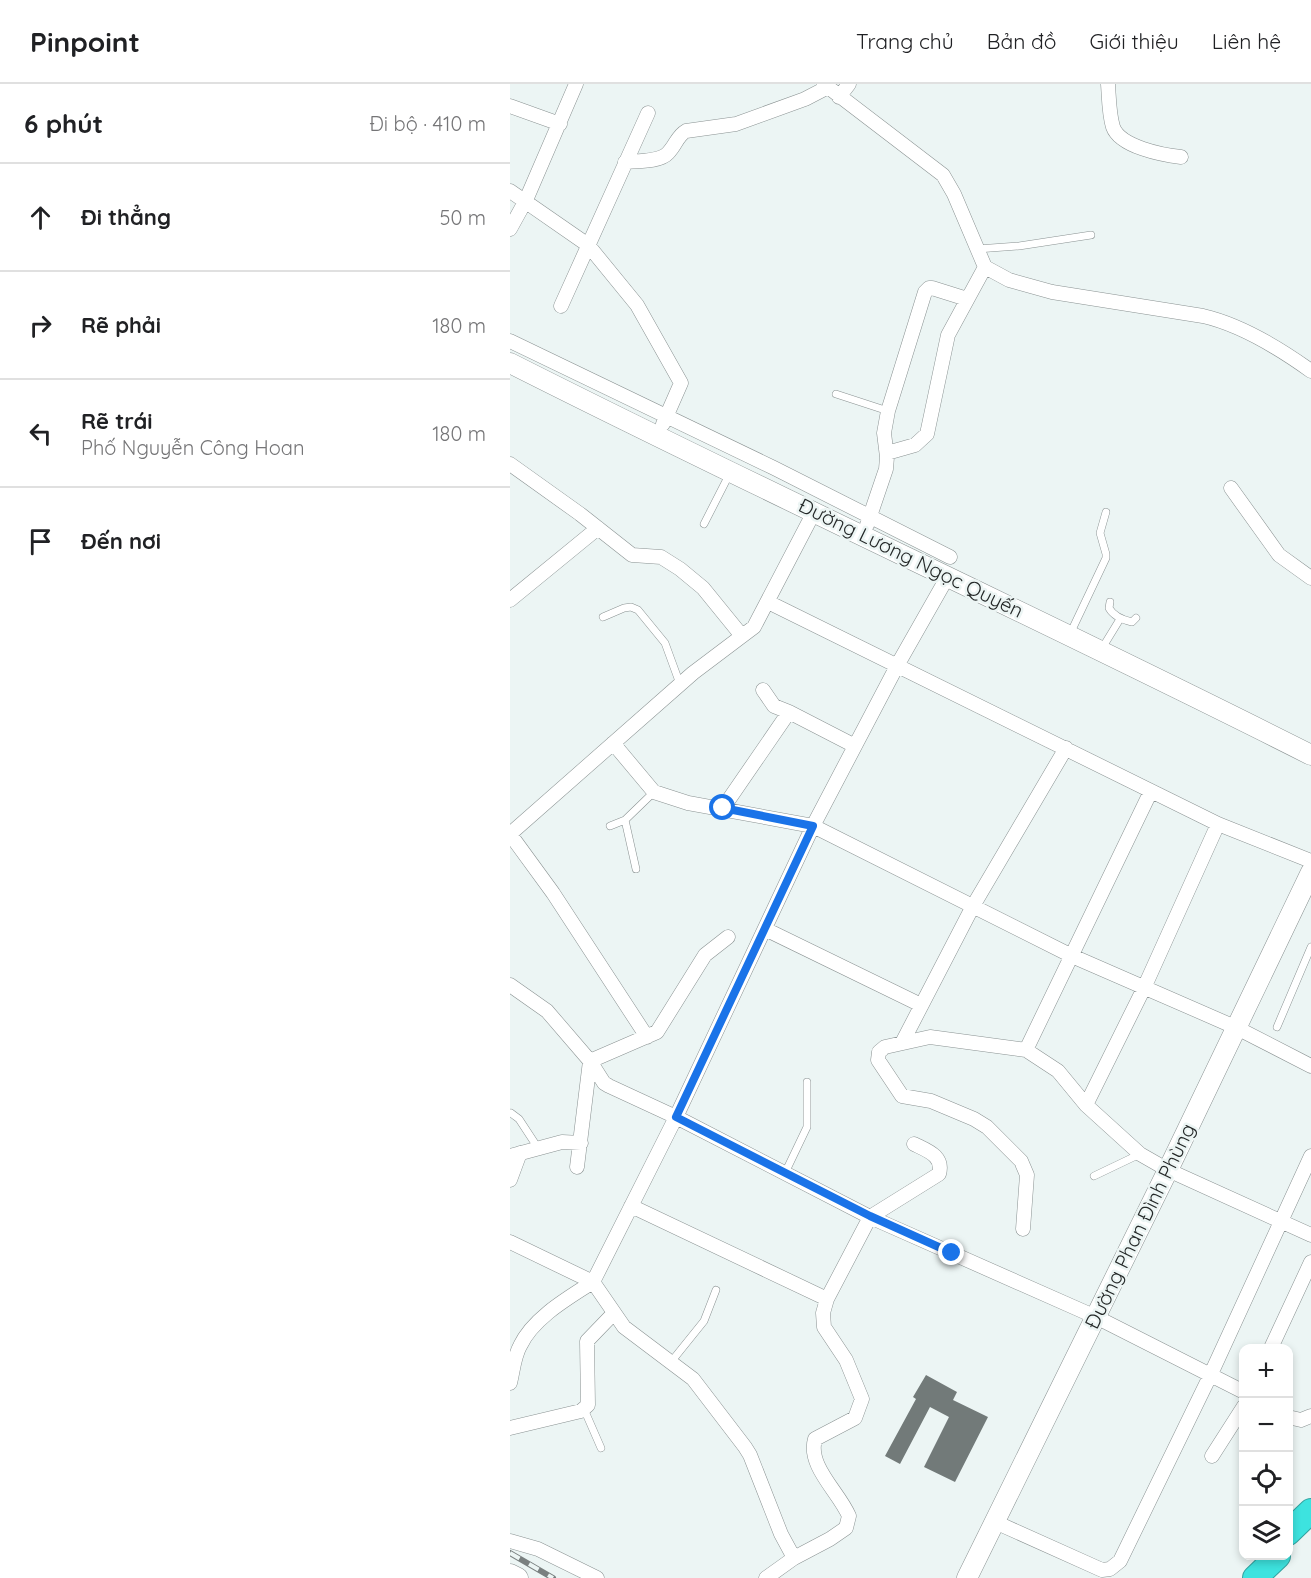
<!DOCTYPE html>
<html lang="vi">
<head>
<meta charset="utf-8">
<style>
	body { margin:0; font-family:Quicksand,sans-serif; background:#f6f6f6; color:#202124 }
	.controls { position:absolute; right:18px; bottom:18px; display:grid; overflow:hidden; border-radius:12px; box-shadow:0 3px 9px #0003 }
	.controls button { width:54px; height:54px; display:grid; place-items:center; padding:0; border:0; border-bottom:2px solid #e0e0e0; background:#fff; color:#202124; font:30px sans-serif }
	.stop { position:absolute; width:18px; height:18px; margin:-14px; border:4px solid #1a73e8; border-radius:50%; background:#fff }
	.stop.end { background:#1a73e8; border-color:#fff; box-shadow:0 2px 6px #0008 }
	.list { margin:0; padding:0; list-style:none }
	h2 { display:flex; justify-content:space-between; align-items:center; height:78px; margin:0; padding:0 24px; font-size:26px }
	h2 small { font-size:20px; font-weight:400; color:#757577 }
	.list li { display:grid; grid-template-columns:39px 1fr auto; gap:18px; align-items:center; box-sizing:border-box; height:108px; padding:0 24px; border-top:2px solid #e0e0e0 }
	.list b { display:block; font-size:22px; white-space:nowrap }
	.list p { margin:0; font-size:20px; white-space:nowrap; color:#757577 }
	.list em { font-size:20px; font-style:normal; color:#757577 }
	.icon { flex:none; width:33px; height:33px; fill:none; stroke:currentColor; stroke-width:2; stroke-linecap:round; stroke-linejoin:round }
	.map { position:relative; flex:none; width:801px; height:1494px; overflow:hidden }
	header { display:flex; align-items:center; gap:36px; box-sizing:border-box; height:84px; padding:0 30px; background:#fff; border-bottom:2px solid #e0e0e0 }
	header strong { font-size:28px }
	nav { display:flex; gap:33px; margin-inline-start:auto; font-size:21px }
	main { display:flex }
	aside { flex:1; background:#fff }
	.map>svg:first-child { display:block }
</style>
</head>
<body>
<header>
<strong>Pinpoint</strong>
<nav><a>Trang chủ</a><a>Bản đồ</a><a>Giới thiệu</a><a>Liên hệ</a></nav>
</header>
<main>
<aside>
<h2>6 phút<small>Đi bộ · 410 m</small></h2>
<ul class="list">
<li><svg class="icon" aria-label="ahead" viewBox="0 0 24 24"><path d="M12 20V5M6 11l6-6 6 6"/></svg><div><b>Đi thẳng</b></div><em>50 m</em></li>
<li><svg class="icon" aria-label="right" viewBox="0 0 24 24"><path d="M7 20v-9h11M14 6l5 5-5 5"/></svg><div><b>Rẽ phải</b></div><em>180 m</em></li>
<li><svg class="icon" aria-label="left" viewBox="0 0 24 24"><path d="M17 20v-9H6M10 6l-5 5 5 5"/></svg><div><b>Rẽ trái</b><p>Phố Nguyễn Công Hoan</p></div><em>180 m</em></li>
<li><svg class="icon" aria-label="arrive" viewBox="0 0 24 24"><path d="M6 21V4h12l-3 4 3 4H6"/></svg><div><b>Đến nơi</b></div></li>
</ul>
</aside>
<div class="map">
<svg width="801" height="1494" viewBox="0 0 801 1494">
	<rect width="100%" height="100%" fill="#ecf5f4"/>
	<!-- building -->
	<path fill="#727a79" d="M 416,1291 L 447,1308 L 443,1316 L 478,1333 L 445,1398 L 414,1383 L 439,1333 L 420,1323 L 390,1380 L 375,1372 L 406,1315 L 403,1313 Z"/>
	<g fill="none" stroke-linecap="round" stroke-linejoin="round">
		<defs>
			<path id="lane" d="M 467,165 L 509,162 L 581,151
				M 326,310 L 378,327
				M 194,440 L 220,389
				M 600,518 L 599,524 C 604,533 613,536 622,538 L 626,534
				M 93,533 L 114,524 L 121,523 L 128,526 L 155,559 L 170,600
				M 560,550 L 596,474 L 596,470 L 590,449 L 596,428
				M 591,566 L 610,535
				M 115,736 L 126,785
				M 100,742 L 115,736 L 144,708
				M 767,943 L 801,863
				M 1,1029 L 9,1035 L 28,1064
				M 275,1089 L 297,1043 L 297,998
				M 584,1092 L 630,1070
				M 161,1278 L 194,1237 L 206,1206
				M 74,1325 L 91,1364"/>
			<path id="street" d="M 314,0 L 433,91 L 444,110 L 475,183 L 499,196 L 542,208 L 693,232 C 732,241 769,264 801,287
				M 598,0 C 599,14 599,30 603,43 C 610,63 653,71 671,73
				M 329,13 L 339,0
				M 0,22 L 50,40
				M 115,78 C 127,77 150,78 158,69 C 166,61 167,52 176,47 L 226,40 L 295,15 L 318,3
				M 0,107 L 78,161 L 127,221 L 171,299 L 153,340
				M 0,145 L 16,116 L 66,0
				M 51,222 L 138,29
				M 0,257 L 264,384 L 440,473
				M 377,369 L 405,361 L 417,350 L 438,251 L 475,183
				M 0,380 L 70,430 L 122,471 L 151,473 L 170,485 L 193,504 L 232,552
				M 721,404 L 769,471 L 801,494
				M 357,441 L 376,385 L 377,373 L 374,349 L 378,327 L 415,208 L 419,204 L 422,204 L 457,215
				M 0,516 L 88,444
				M 258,518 L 708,740 L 801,777
				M 253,606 L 264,622 L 279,628 L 345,662
				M 103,659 L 144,708 L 178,719 L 303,742 L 562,872 L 725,943 L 801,982
				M 213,724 L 279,628
				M 0,750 L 183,589 L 244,543 L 304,428
				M 0,750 L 43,809 L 137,953
				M 255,845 L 411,921
				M 0,901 L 37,927 L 80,977 L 94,999 L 99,1002 L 166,1033 L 360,1133 L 586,1233 L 734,1308
				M 392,959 L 463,822 L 556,664
				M 516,966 L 641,707
				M 576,1021 L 634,904 L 708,740
				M 0,1072 L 52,1058 L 71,1059
				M 67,1083 L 80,977 L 147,948 L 195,871 L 218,853
				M 0,1096 L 10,1069
				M 121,1122 L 317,1215
				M 513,1145 L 517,1091 L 511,1077 L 477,1043 L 464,1035 L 421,1017 L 392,1012 L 368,976 L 369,968 L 375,963 L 420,953 L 516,966 L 548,987 L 576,1021 L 630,1070 L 658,1086 L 801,1151
				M 0,1158 L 83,1198 L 166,1033 L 303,742 L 388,580 L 438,492
				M 761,1264 L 801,1178
				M 0,1299 C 3,1287 4,1273 10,1262 C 23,1234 58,1214 83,1198 L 114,1243 L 183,1295 L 235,1363 L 240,1371 L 271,1450 L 284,1474
				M 778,1333 L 791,1336 L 801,1332
				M 0,1344 L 71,1327 L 78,1321 L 77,1257 L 104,1229
				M 702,1372 L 734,1322
				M 485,1438 L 592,1486 L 600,1485 L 610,1477 L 700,1292 L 801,1072
				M 0,1457 L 28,1465 L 87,1494
				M 256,1494 L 284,1474 L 320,1455 L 336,1444 L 339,1432 C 329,1408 297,1382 305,1355 L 345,1334 L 352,1315 L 336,1276 L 314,1243 L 313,1229 L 317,1215 L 360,1133 L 429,1090 C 434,1072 418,1067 404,1060"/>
			<path id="secondary" d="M 0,279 C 265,413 536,537 801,671
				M 0,1490 L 8,1494
				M 457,1494 L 658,1086 L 801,788"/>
			<path id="highway" d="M 778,1449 L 801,1427
				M 745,1494 L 768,1472"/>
		</defs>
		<!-- lane casing -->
		<use href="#lane" stroke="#8a9292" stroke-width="8"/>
		<!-- street casing -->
		<use href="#street" stroke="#8a9292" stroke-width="15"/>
		<!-- secondary casing -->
		<use href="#secondary" stroke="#8a9292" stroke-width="21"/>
		<!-- highway casing -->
		<use href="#highway" stroke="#34a29f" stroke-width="26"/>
		<!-- lane -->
		<use href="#lane" stroke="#fff" stroke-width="7"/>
		<!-- street -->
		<use href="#street" stroke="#fff" stroke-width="14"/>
		<!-- secondary -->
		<use href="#secondary" stroke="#fff" stroke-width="20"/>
		<!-- highway -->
		<use href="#highway" stroke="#3de3df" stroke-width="24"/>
		<defs>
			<path id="rail" d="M 0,1469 L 43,1494"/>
		</defs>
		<!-- rail casing -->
		<use href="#rail" stroke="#7a8080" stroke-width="6"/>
		<!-- rail -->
		<use href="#rail" stroke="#ecf5f4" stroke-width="4" stroke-dasharray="11" stroke-linecap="butt"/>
	</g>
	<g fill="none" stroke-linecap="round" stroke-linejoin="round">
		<!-- route -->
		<path stroke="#1a73e8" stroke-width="8" d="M 213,724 L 303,742 L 166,1033 L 360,1132 L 442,1169"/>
	</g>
	<g text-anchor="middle" stroke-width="5" stroke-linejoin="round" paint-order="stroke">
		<!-- street labels -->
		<g font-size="20" fill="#242828" stroke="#ecf5f4">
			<text transform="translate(401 474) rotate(26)" y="7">Đường Lương Ngọc Quyến</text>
			<text transform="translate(630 1142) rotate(-64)" y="7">Đường Phan Đình Phùng</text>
		</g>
	</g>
</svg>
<div class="controls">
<button>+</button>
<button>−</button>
<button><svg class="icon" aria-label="locate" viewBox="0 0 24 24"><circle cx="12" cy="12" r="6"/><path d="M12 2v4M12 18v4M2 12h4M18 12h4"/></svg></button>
<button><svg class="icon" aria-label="layers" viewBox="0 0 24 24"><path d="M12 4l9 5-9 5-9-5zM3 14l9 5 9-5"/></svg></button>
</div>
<div class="stop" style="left:213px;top:724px"></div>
<div class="stop end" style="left:442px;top:1169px"></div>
</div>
</main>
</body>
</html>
